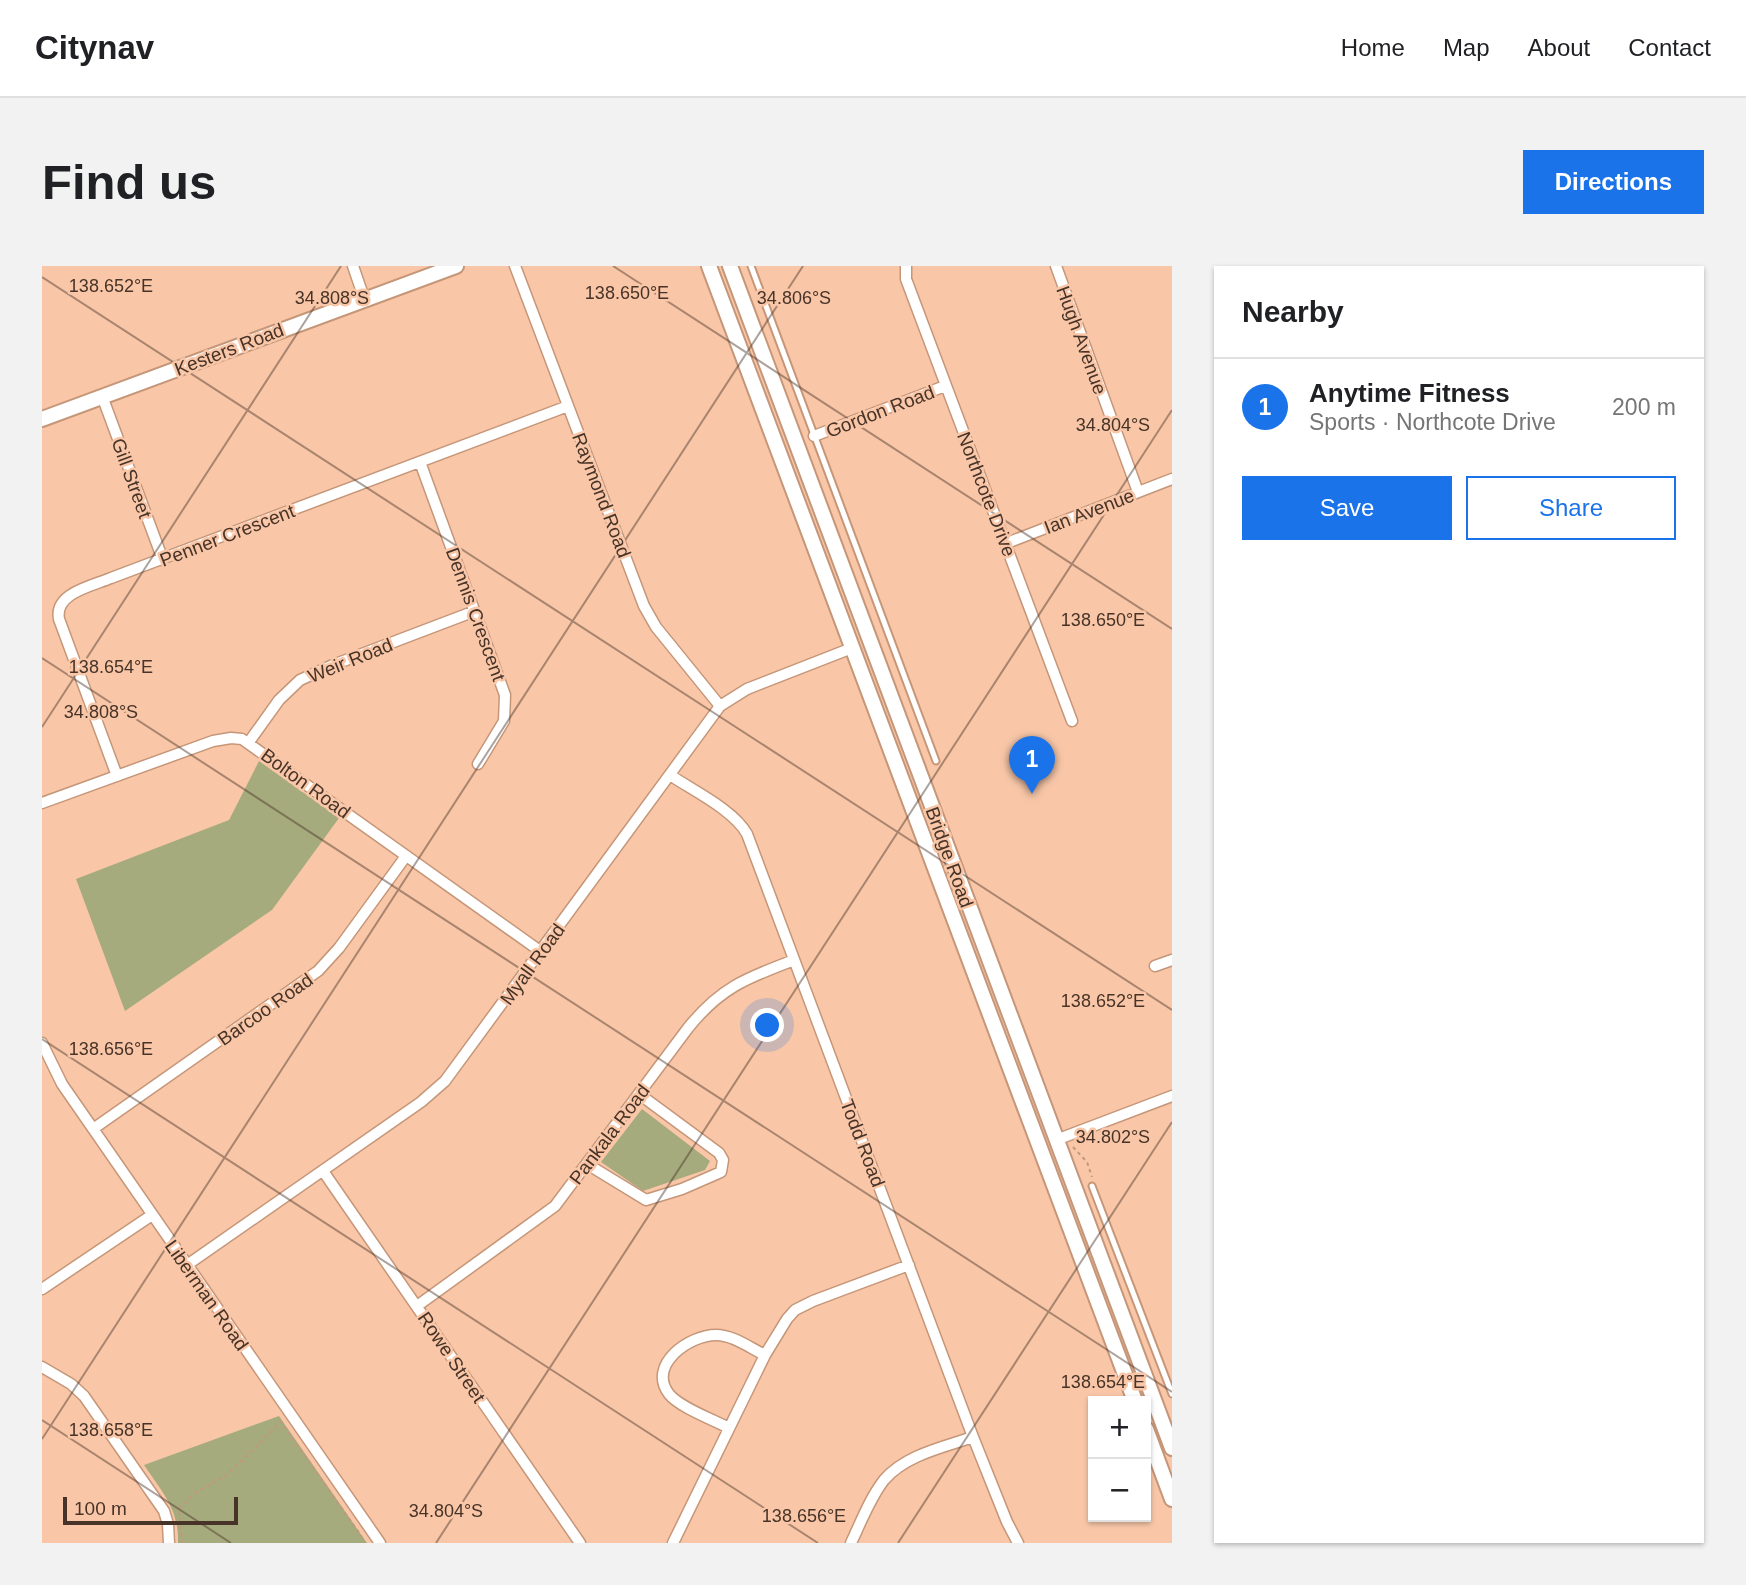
<!DOCTYPE html>
<html lang="en">
<head>
<meta charset="utf-8">
<style>
	body { margin:0; font-family:Helvetica,sans-serif; background:#f2f2f2; color:#202124 }
	.controls { position:absolute; right:21px; bottom:21px; display:grid; overflow:hidden; border-radius:0px; box-shadow:0 2px 5px #0004 }
	.controls button { width:63px; height:63px; display:grid; place-items:center; padding:0; border:0; border-bottom:2px solid #e0e0e0; background:#fff; color:#202124; font:35px sans-serif }
	.scale { position:absolute; left:21px; bottom:18px; width:175px; box-sizing:border-box; padding-left:7px; border:4px solid #473327; border-top:0; font-size:19px; line-height:24px; white-space:nowrap; color:#473327; -webkit-text-stroke:5px #f9c7a8; paint-order:stroke }
	.you { position:absolute; left:726px; top:760px; width:24px; height:24px; margin:-18px; border:5px solid #fff; border-radius:50%; background:#1a73e8; box-shadow:0 0 0 10px #1a73e833 }
	.badge { display:grid; place-items:center; width:46px; height:46px; border-radius:50%; background:#1a73e8; color:#fff; font-size:23px; font-weight:700 }
	.pin { position:absolute; translate:-50% -58px; filter:drop-shadow(0 2px 4px #0008) }
	.pin::after { content:''; position:absolute; top:37px; width:24px; height:21px; background:inherit; clip-path:polygon(0 0,100% 0,50% 100%) }
	.list { margin:0; padding:0; list-style:none }
	h2 { display:flex; justify-content:space-between; align-items:center; height:91px; margin:0; padding:0 28px; font-size:30px }
	h2 small { font-size:23px; font-weight:400; color:#757577 }
	.list li { display:grid; grid-template-columns:46px 1fr auto; gap:21px; align-items:center; box-sizing:border-box; height:98px; padding:0 28px; border-top:2px solid #e0e0e0 }
	.list b { display:block; font-size:26px; white-space:nowrap }
	.list p { margin:0; font-size:23px; white-space:nowrap; color:#757577 }
	.list em { font-size:23px; font-style:normal; color:#757577 }
	.actions { display:flex; gap:14px; padding:21px 28px }
	.actions a { flex:1; padding:16px 0; border:2px solid #1a73e8; border-radius:0px; text-align:center; font-size:24px; color:#1a73e8 }
	.actions .main { background:#1a73e8; color:#fff }
	.map { position:relative; flex:none; width:1130px; height:1277px; overflow:hidden; border-radius:0px }
	header { display:flex; align-items:center; gap:42px; box-sizing:border-box; height:98px; padding:0 35px; background:#fff; border-bottom:2px solid #e0e0e0 }
	header strong { font-size:33px }
	nav { display:flex; gap:38px; margin-inline-start:auto; font-size:24px }
	.intro { display:flex; align-items:center; justify-content:space-between; box-sizing:border-box; height:168px; padding:0 42px }
	h1 { margin:0; font-size:49px }
	.button { padding:18px 32px; border-radius:0px; background:#1a73e8; color:#fff; font-size:24px; font-weight:700 }
	main { display:flex; gap:42px; padding:0 42px }
	aside { flex:1; background:#fff; border-radius:0px; box-shadow:0 2px 5px #0004 }
	.map>svg:first-child { display:block }
</style>
</head>
<body>
<header>
<strong>Citynav</strong>
<nav><a>Home</a><a>Map</a><a>About</a><a>Contact</a></nav>
</header>
<div class="intro"><h1>Find us</h1><a class="button">Directions</a></div>
<main>
<div class="map">
<svg width="1130" height="1277" viewBox="0 0 1130 1277">
	<rect width="100%" height="100%" fill="#f9c7a8"/>
	<!-- green -->
	<path fill="#a6ab7d" d="M 217,495 L 297,552 L 230,644 L 83,745 L 34,613 L 187,554 Z
		M 600,843 L 668,895 L 663,904 L 601,925 L 559,896 Z
		M 237,1150 L 325,1277 L 136,1277 C 137,1243 120,1226 102,1199 Z"/>
	<g fill="none" stroke-linecap="round" stroke-linejoin="round">
		<defs>
			<path id="service" d="M 709,0 L 894,495
				M 1050,920 L 1130,1128"/>
			<path id="minor" d="M 311,0 L 322,32
				M 473,0 L 602,340 L 614,361 L 678,440
				M 864,0 L 864,13 L 1030,455
				M 1014,0 L 1096,226
				M 60,130 L 121,294
				M 772,170 L 903,120
				M 378,196 L 463,429 L 462,455 L 436,498
				M 965,277 L 1130,213
				M 207,476 L 237,434 L 258,414 L 291,399 L 433,345
				M 628,509 C 650,524 692,544 705,568 L 931,1171 L 965,1256 L 976,1277
				M 75,510 L 17,353 C 12,327 50,320 69,312 L 526,140
				M 0,537 L 171,475 L 189,472 L 200,473 L 498,685
				M 1113,700 L 1130,694
				M 0,777 L 20,818 L 338,1277
				M 51,863 L 276,705 L 297,682 L 364,590
				M 1014,874 L 1130,830
				M 545,898 L 604,934 L 640,923 L 679,906 L 681,894 L 677,887 L 597,828
				M 281,905 L 538,1277
				M 145,999 L 379,836 L 403,815 L 678,440 L 705,423 L 810,382
				M 0,1023 L 110,949
				M 375,1040 L 513,940 L 646,762 C 679,721 705,712 752,694
				M 0,1101 L 29,1118 L 42,1130 L 122,1245 L 126,1258 L 127,1277
				M 687,1162 C 672,1154 637,1141 627,1128 C 605,1099 647,1069 674,1069 C 691,1069 708,1082 723,1089
				M 631,1277 L 723,1089 L 745,1053 L 753,1044 L 771,1035 L 867,999
				M 809,1277 C 819,1256 828,1232 842,1214 C 863,1189 902,1181 931,1171"/>
			<path id="secondary" d="M 667,0 L 1093,1135
				M 688,0 L 1130,1182
				M 0,153 L 414,0
				M 1104,1163 L 1130,1233"/>
		</defs>
		<!-- service casing -->
		<use href="#service" stroke="#c59678" stroke-width="9"/>
		<!-- minor casing -->
		<use href="#minor" stroke="#c59678" stroke-width="13"/>
		<!-- secondary casing -->
		<use href="#secondary" stroke="#c59678" stroke-width="18"/>
		<!-- path -->
		<path stroke="#c1987f" stroke-width="2" stroke-dasharray="3.5 3.5" stroke-linecap="butt" d="M 1031,881 L 1045,896 L 1050,911
			M 140,1277 L 137,1242 L 153,1227 L 185,1209 L 239,1156 L 320,1271"/>
		<!-- service -->
		<use href="#service" stroke="#fff" stroke-width="5"/>
		<!-- minor -->
		<use href="#minor" stroke="#fff" stroke-width="10"/>
		<!-- secondary -->
		<use href="#secondary" stroke="#fff" stroke-width="14"/>
	</g>
	<!-- ticks -->
	<path fill="none" stroke="#473327" stroke-width="2" stroke-opacity="0.45" d="M 571,0 L 1130,363M 0,11 L 1130,744M 0,392 L 1130,1126M 0,461 L 299,0M 0,773 L 776,1277M 0,1154 L 189,1277M 0,1173 L 761,0M 394,1277 L 1130,144M 856,1277 L 1130,856"/>
	<g text-anchor="middle" stroke-width="5" stroke-linejoin="round" paint-order="stroke">
		<!-- street labels -->
		<g font-size="19" fill="#473327" stroke="#f9c7a8">
			<text transform="translate(1040 74) rotate(70)" y="7">Hugh Avenue</text>
			<text transform="translate(187 83) rotate(-21)" y="7">Kesters Road</text>
			<text transform="translate(838 145) rotate(-21)" y="7">Gordon Road</text>
			<text transform="translate(90 212) rotate(70)" y="7">Gill Street</text>
			<text transform="translate(945 228) rotate(69)" y="7">Northcote Drive</text>
			<text transform="translate(560 229) rotate(69)" y="7">Raymond Road</text>
			<text transform="translate(1047 245) rotate(-21)" y="7">Ian Avenue</text>
			<text transform="translate(185 269) rotate(-21)" y="7">Penner Crescent</text>
			<text transform="translate(434 348) rotate(70)" y="7">Dennis Crescent</text>
			<text transform="translate(308 394) rotate(-22)" y="7">Weir Road</text>
			<text transform="translate(264 517) rotate(36)" y="7">Bolton Road</text>
			<text transform="translate(908 591) rotate(70)" y="7">Bridge Road</text>
			<text transform="translate(490 698) rotate(-54)" y="7">Myall Road</text>
			<text transform="translate(223 743) rotate(-35)" y="7">Barcoo Road</text>
			<text transform="translate(567 868) rotate(-53)" y="7">Pankala Road</text>
			<text transform="translate(821 877) rotate(69)" y="7">Todd Road</text>
			<text transform="translate(165 1029) rotate(55)" y="7">Liberman Road</text>
			<text transform="translate(410 1091) rotate(56)" y="7">Rowe Street</text>
		</g>
	</g>
	<g font-size="18" text-anchor="middle" fill="#473327" stroke="#f9c7a8" stroke-width="5" stroke-linejoin="round" paint-order="stroke">
		<text x="69" y="26">138.652°E</text>
		<text x="585" y="33">138.650°E</text>
		<text x="290" y="38">34.808°S</text>
		<text x="752" y="38">34.806°S</text>
		<text x="1071" y="165">34.804°S</text>
		<text x="1061" y="360">138.650°E</text>
		<text x="69" y="407">138.654°E</text>
		<text x="59" y="452">34.808°S</text>
		<text x="1061" y="741">138.652°E</text>
		<text x="69" y="789">138.656°E</text>
		<text x="1071" y="877">34.802°S</text>
		<text x="1061" y="1122">138.654°E</text>
		<text x="69" y="1170">138.658°E</text>
		<text x="404" y="1251">34.804°S</text>
		<text x="762" y="1256">138.656°E</text>
	</g>
</svg>
<div class="controls">
<button>+</button>
<button>−</button>
</div>
<div class="scale">100 m</div>
<div class="you"></div>
<div class="pin badge" style="left:990px;top:528px">1</div>
</div>
<aside>
<h2>Nearby<small></small></h2>
<ul class="list">
<li><span class="badge">1</span><div><b>Anytime Fitness</b><p>Sports · Northcote Drive</p></div><em>200 m</em></li>
</ul>
<div class="actions"><a class="main">Save</a><a>Share</a></div>
</aside>
</main>
</body>
</html>
